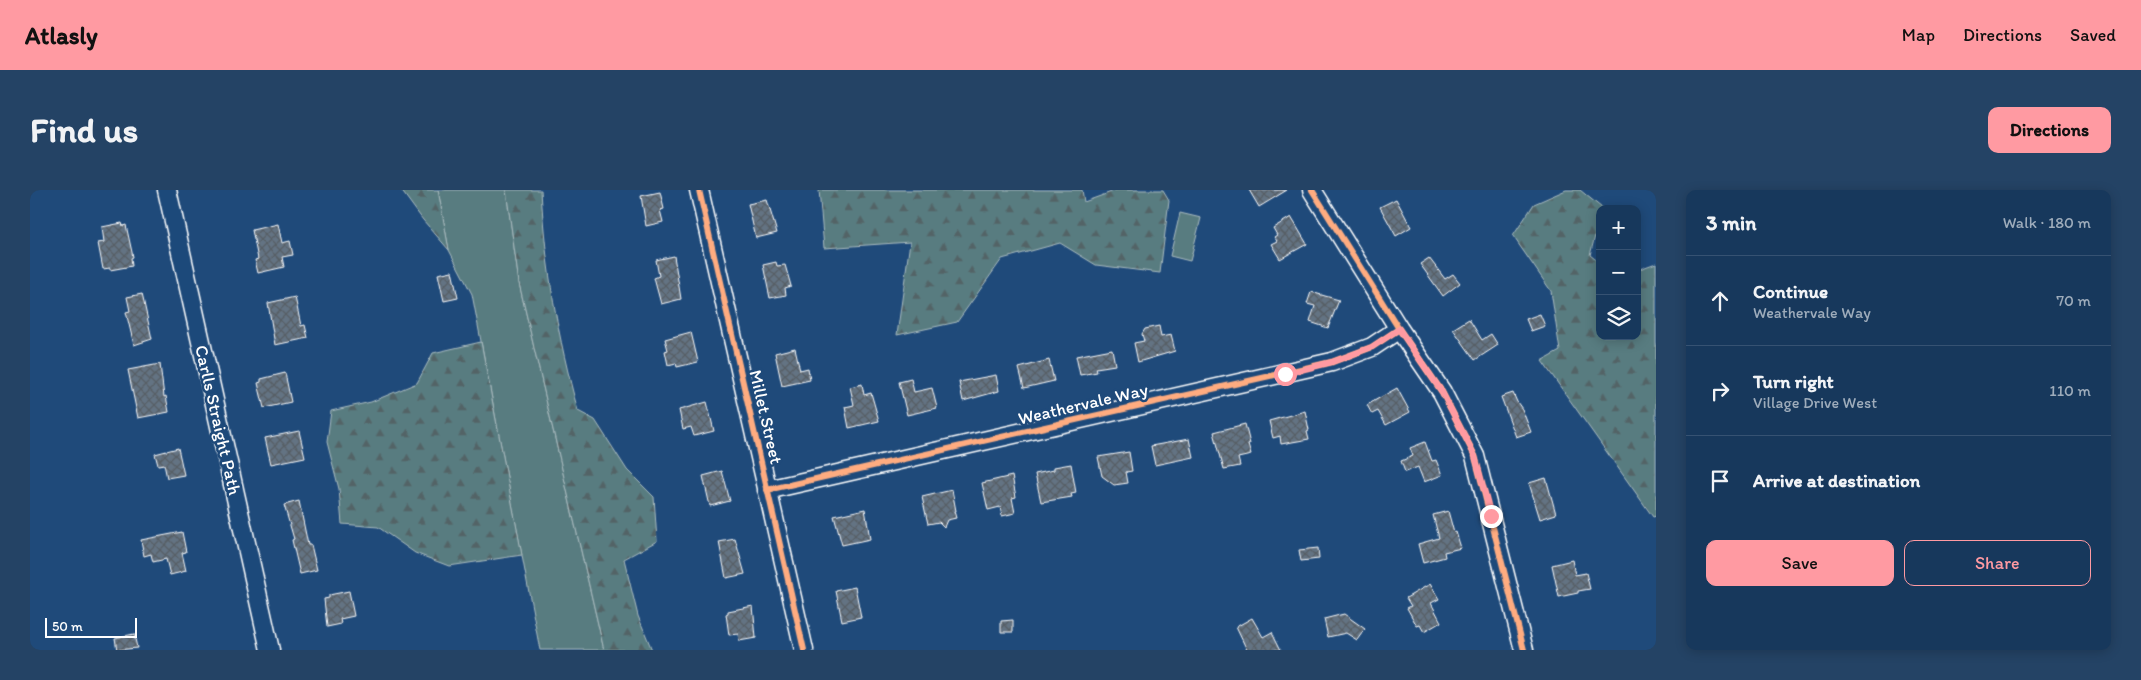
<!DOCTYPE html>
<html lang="en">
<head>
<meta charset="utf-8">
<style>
	body { margin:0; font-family:Itim,sans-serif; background:#244365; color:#f1f3f6 }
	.controls { position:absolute; right:15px; top:15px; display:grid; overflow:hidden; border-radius:10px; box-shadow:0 2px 12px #0003 }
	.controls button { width:45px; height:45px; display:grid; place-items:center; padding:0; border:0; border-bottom:1px solid #365272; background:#17385c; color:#f1f3f6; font:25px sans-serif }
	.scale { position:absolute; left:15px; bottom:12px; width:92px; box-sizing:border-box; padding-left:5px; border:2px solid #fff; border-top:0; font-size:14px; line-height:18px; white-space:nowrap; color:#fff; -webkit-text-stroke:4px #1f4a7a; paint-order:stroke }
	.stop { position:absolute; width:15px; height:15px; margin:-11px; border:4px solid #ff9aa2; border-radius:50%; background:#fff }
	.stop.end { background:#ff9aa2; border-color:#fff; box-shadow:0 1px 5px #0008 }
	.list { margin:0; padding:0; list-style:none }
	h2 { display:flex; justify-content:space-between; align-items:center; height:65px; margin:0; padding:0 20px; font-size:21px }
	h2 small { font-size:16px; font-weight:400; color:#9eacbb }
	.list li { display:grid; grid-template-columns:32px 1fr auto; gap:15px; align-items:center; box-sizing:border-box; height:90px; padding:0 20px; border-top:1px solid #365272 }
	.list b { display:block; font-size:19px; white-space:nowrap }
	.list p { margin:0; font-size:16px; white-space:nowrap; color:#9eacbb }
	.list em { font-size:16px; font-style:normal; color:#9eacbb }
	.actions { display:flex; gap:10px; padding:15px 20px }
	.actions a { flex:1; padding:11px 0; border:1px solid #ff9aa2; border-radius:10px; text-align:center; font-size:18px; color:#ff9aa2 }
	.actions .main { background:#ff9aa2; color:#111 }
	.icon { flex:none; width:28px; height:28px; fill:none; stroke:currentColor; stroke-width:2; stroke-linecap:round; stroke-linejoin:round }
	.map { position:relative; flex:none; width:1626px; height:460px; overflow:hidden; border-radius:10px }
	header { display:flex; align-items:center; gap:30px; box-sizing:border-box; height:70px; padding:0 25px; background:#ff9aa2; color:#111 }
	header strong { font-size:24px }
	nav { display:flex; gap:28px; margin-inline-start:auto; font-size:18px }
	.intro { display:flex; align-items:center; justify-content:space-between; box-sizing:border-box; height:120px; padding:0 30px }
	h1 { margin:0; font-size:35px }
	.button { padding:12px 22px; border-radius:10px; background:#ff9aa2; color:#111; font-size:18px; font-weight:700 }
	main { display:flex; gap:30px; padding:0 30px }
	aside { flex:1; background:#17385c; border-radius:10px; box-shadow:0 2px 12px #0003 }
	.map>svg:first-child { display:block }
</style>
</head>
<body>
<header>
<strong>Atlasly</strong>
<nav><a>Map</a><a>Directions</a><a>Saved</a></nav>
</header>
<div class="intro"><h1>Find us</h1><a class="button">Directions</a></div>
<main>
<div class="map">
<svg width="1626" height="460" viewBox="0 0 1626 460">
	<defs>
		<pattern id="forest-firs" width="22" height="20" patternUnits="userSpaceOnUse" patternTransform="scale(1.25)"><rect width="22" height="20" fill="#587b80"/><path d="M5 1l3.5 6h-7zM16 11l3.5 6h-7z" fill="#526466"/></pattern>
		<pattern id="building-cross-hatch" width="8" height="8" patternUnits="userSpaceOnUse" patternTransform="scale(1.25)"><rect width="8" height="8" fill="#647383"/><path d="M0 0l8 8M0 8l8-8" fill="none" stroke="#575e65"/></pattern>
	</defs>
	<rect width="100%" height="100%" fill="#1f4a7a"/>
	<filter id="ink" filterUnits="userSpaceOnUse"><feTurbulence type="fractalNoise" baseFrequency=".02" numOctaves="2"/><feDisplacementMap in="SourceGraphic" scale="10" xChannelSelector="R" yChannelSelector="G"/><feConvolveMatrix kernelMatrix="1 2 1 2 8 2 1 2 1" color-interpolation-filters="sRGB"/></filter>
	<g filter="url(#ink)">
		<!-- green -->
		<path fill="#587b80" stroke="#acbdc0" d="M 408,0 L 476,0 L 489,93 L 574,460 L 510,460 L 442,104 L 419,60 Z
			M 1150,23 L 1171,28 L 1160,71 L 1140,66 Z"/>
		<!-- forest -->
		<path fill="url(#forest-firs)" stroke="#acbdc0" d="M 371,0 L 408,0 L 419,60 L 393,30 Z
			M 476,0 L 511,0 C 515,75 528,148 548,221 L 565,230 L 597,280 L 624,307 L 627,351 L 594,369 L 608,426 L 622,460 L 574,460 L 489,93 Z
			M 789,0 L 1052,0 L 1054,12 L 1087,0 L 1133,0 L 1139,10 L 1130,83 L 1066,75 L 1030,53 L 972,69 L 927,132 L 867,145 L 880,52 L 794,58 Z
			M 1536,0 L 1550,0 L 1572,18 L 1570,19 L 1570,27 L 1560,65 L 1570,73 L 1570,146 L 1607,146 L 1607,80 L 1626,73 L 1626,326 L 1623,327 L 1512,171 L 1530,161 L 1521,101 L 1483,46 L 1504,14 Z
			M 451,152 L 492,365 L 419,376 L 385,363 L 348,337 L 312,334 L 309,299 L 297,252 L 301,221 L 341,212 L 387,193 L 403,163 Z"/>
		<!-- building -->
		<path fill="url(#building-cross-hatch)" stroke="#fff" d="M 1219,0 L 1257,0 L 1229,17 Z
			M 630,2 L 634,19 L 630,20 L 633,32 L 616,36 L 611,6 Z
			M 1366,9 L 1381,37 L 1366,46 L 1350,17 Z
			M 737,10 L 747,43 L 726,48 L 718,14 Z
			M 1261,27 L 1277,54 L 1250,69 L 1241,54 L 1247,51 L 1244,47 L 1247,45 L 1243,38 Z
			M 92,33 L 93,36 L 96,35 L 103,67 L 101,68 L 102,76 L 80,80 L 80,78 L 73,79 L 68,53 L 74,52 L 72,37 Z
			M 248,34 L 252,53 L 260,51 L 263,65 L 252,67 L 254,77 L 228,83 L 225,70 L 228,69 L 222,40 Z
			M 644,66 L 651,109 L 631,114 L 624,88 L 629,86 L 626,70 Z
			M 1399,68 L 1415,89 L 1423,84 L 1430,93 L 1413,106 L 1390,74 Z
			M 746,72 L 747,76 L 755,75 L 761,96 L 755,98 L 756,105 L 740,108 L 733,75 Z
			M 422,81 L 428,108 L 414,111 L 408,84 Z
			M 1281,102 L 1309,110 L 1298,138 L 1280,132 L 1285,116 L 1277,114 Z
			M 112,104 L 122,149 L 104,155 L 96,122 L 100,121 L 97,107 Z
			M 265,107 L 271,136 L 275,135 L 278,148 L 245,155 L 238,113 Z
			M 1510,124 L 1515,136 L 1501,141 L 1496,129 Z
			M 1439,129 L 1452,150 L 1461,144 L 1468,155 L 1445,170 L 1423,139 Z
			M 1129,136 L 1131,147 L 1141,145 L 1145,161 L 1108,172 L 1104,153 L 1114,151 L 1112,144 L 1115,139 Z
			M 661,142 L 668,172 L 647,177 L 646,173 L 638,175 L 635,161 L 638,160 L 635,149 Z
			M 765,158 L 770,180 L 778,178 L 780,190 L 752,196 L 745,163 Z
			M 1082,159 L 1085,175 L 1066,178 L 1067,182 L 1050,185 L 1046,166 Z
			M 1019,170 L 1024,191 L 994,198 L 989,178 Z
			M 130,174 L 134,207 L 136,206 L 139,222 L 108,228 L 98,180 Z
			M 255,183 L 261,212 L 234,218 L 228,193 L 231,192 L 231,189 Z
			M 966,185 L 969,201 L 933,211 L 929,192 Z
			M 881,189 L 884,202 L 902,198 L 907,218 L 877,225 L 869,192 Z
			M 832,194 L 834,205 L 841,203 L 849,231 L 819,238 L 815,217 L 824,215 L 820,197 Z
			M 1367,198 L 1380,222 L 1356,235 L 1348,221 L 1342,224 L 1337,215 Z
			M 1483,203 L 1487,212 L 1492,219 L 1501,242 L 1486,247 L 1471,207 Z
			M 677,212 L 684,241 L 664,246 L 661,237 L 653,239 L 649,220 Z
			M 1275,221 L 1279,240 L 1277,241 L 1279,249 L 1251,254 L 1250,246 L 1243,248 L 1239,231 Z
			M 1215,234 L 1220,254 L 1218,255 L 1221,265 L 1208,268 L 1210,276 L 1194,279 L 1184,242 Z
			M 269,241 L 275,267 L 241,274 L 235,248 Z
			M 1159,249 L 1163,267 L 1125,275 L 1121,256 Z
			M 1395,252 L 1402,271 L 1406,270 L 1412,285 L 1394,292 L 1388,277 L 1375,282 L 1371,271 L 1383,266 L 1380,258 Z
			M 148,258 L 154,285 L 137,288 L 134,274 L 128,275 L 125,264 Z
			M 1099,262 L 1102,281 L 1096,282 L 1098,293 L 1084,295 L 1072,286 L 1068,267 Z
			M 1041,274 L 1046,303 L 1041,304 L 1042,307 L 1011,312 L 1005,284 L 1024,280 L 1024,277 Z
			M 692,281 L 700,311 L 680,316 L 673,286 Z
			M 982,286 L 986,307 L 982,308 L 985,323 L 972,326 L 970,317 L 958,320 L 952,293 Z
			M 1516,288 L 1526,324 L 1510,329 L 1499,293 Z
			M 922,300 L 926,321 L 924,321 L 926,328 L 917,330 L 914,337 L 909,332 L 898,334 L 892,307 Z
			M 269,311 L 278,355 L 281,355 L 287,380 L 270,384 L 262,350 L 264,349 L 254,315 Z
			M 835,319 L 840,349 L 812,355 L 804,326 Z
			M 1418,321 L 1424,343 L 1426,342 L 1431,358 L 1414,362 L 1415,367 L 1393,373 L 1388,354 L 1409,348 L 1403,325 Z
			M 152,342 L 156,362 L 152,363 L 156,381 L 140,385 L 136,369 L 123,372 L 121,364 L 114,366 L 111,350 Z
			M 705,349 L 715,384 L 696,388 L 689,352 Z
			M 1288,358 L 1289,369 L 1271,371 L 1269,360 Z
			M 1542,370 L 1545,385 L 1556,383 L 1560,399 L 1548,401 L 1548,403 L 1529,407 L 1522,375 Z
			M 1400,394 L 1409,409 L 1401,413 L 1411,432 L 1394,442 L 1390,435 L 1387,436 L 1377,418 L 1381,416 L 1376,408 Z
			M 825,397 L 831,427 L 812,431 L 806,401 Z
			M 319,401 L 324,426 L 310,429 L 311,434 L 297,437 L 294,409 L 299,408 L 299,405 Z
			M 723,416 L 726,448 L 709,451 L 708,444 L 699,445 L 696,424 L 698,423 L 698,421 Z
			M 1314,424 L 1335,439 L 1327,450 L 1316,443 L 1298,447 L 1294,429 Z
			M 1222,428 L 1233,447 L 1242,442 L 1251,460 L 1217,460 L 1206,437 Z
			M 983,430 L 983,442 L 971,442 L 971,431 Z
			M 104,444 L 107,458 L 87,460 L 85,448 Z"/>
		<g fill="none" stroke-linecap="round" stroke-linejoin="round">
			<defs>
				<path id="minor" d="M 137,0 L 240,460
					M 669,0 L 774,460
					M 1282,0 L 1369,139 L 1412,202 L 1445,266 L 1494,460
					M 737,300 L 1302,172 L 1342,157 L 1369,139"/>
			</defs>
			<!-- minor casing -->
			<use href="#minor" stroke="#fff" stroke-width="21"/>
			<!-- minor -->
			<use href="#minor" stroke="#1f4a7a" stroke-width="18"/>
			<defs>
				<path id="cycleway" d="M 669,0 L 774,460
					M 1282,0 L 1369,139 L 1412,202 L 1445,266 L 1494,460
					M 737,300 L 1302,172 L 1342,157 L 1369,139"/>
			</defs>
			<!-- cycleway casing -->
			<use href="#cycleway" stroke="#1f4a7a" stroke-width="9"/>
			<!-- cycleway -->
			<use href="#cycleway" stroke="#ffac80" stroke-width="6"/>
		</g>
	</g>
	<g fill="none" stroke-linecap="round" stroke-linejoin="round" filter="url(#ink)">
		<!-- route -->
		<path stroke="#ff9aa2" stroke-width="6" d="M 1255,184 L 1302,172 L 1342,157 L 1369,139 L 1412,202 L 1445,266 L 1461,326"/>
	</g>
	<g text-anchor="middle" stroke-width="5" stroke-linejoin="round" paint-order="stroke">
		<!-- street labels -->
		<g font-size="18" fill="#fff" stroke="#1f4a7a">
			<text transform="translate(1053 214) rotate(-13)" y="6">Weathervale Way</text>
			<text transform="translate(736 227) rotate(77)" y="6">Millet Street</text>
			<text transform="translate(188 230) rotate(77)" y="6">Carlls Straight Path</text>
		</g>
	</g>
</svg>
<div class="controls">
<button>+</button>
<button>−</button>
<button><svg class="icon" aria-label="layers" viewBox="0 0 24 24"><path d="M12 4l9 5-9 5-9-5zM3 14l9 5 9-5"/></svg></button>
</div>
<div class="scale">50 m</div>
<div class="stop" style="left:1255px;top:184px"></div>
<div class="stop end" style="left:1461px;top:326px"></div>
</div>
<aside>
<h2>3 min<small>Walk · 180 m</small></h2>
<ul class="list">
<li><svg class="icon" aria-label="ahead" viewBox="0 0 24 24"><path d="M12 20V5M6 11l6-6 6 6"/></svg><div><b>Continue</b><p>Weathervale Way</p></div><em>70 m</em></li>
<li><svg class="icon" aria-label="right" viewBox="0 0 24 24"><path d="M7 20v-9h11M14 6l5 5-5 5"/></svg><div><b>Turn right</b><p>Village Drive West</p></div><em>110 m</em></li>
<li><svg class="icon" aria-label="arrive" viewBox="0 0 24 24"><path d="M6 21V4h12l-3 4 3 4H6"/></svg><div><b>Arrive at destination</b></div></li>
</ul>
<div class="actions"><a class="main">Save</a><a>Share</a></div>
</aside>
</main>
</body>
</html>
